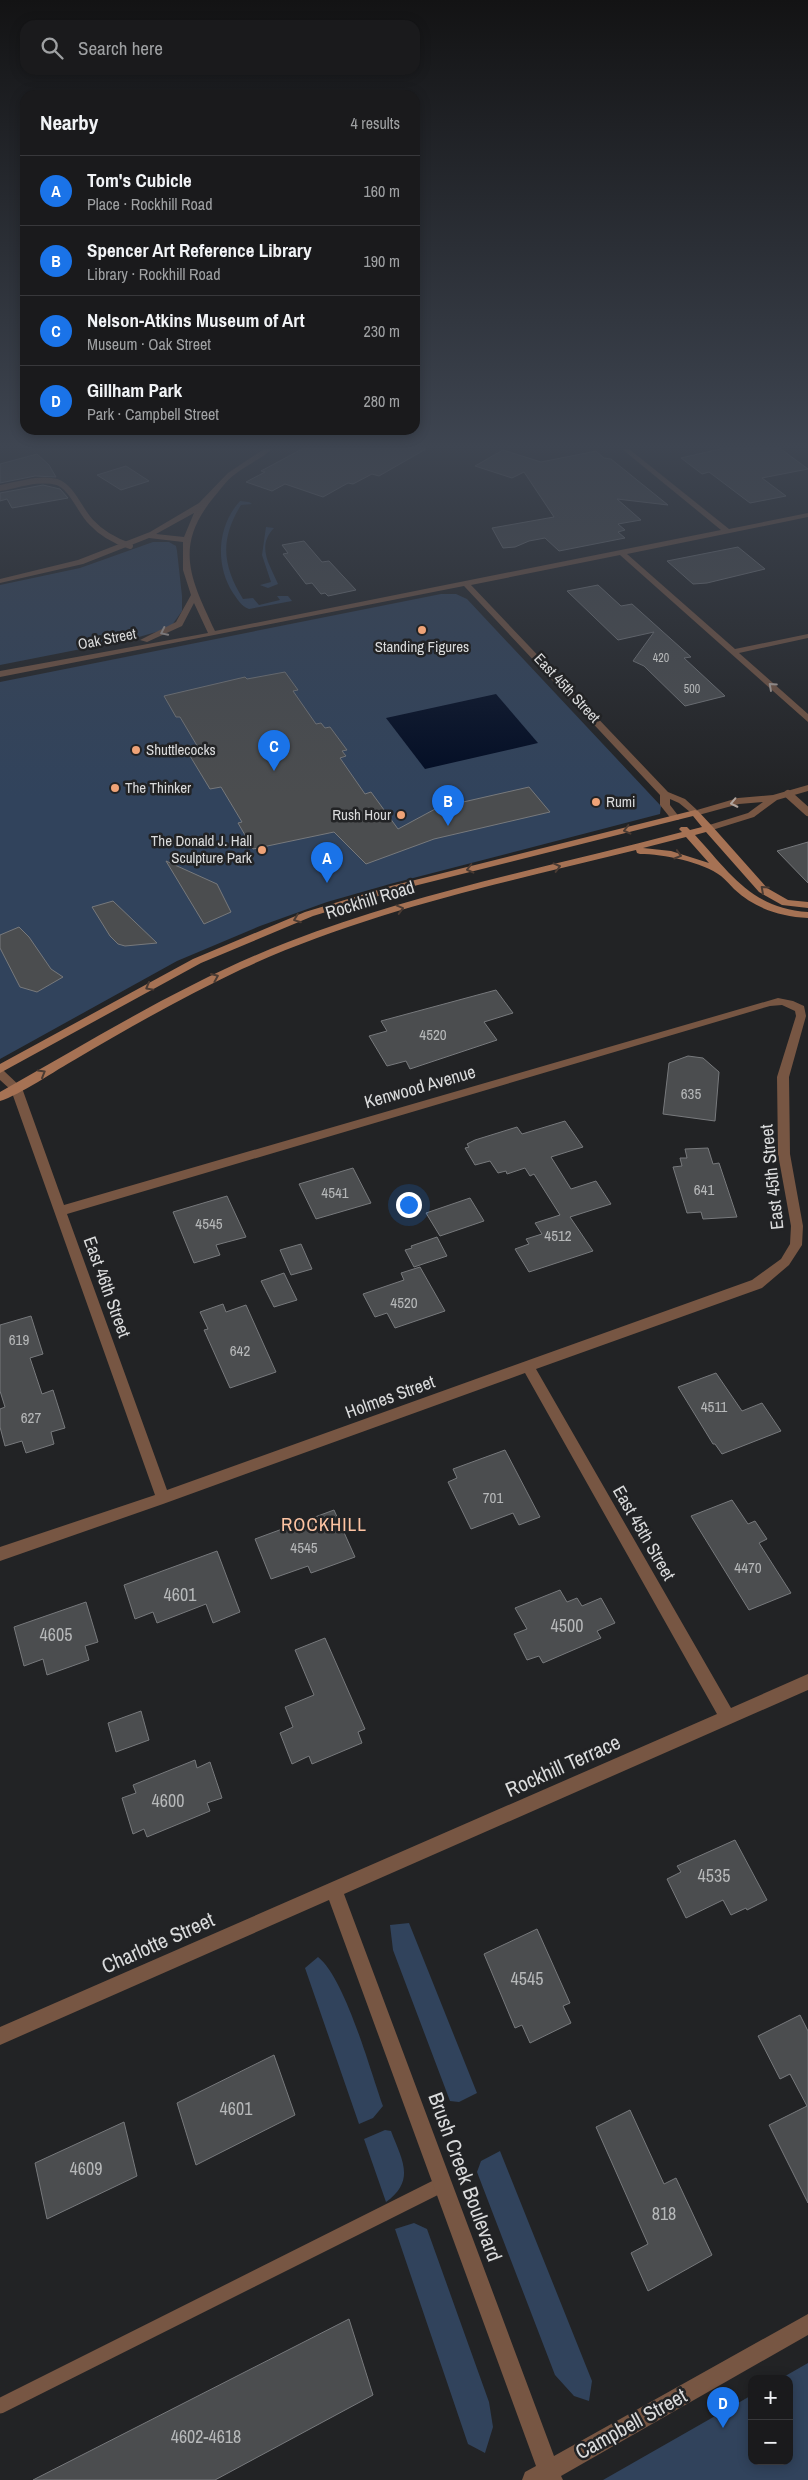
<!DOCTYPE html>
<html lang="en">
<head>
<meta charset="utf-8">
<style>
	body { margin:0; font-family:"Archivo Narrow",sans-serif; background:#272729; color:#f1f3f6 }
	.controls { position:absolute; right:15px; bottom:15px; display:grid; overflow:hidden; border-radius:10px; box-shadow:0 2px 12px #0003 }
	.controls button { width:45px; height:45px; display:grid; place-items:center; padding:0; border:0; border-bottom:1px solid #38383b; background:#1a1a1c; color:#f1f3f6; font:25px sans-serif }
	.you { position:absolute; left:408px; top:1204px; width:18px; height:18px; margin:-12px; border:4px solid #fff; border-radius:50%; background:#1a73e8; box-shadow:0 0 0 8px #1a73e833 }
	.badge { display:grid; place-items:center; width:32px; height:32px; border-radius:50%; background:#1a73e8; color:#fff; font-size:16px; font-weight:700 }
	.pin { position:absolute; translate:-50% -41px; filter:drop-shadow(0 1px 2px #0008) }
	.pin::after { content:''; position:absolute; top:26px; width:18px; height:15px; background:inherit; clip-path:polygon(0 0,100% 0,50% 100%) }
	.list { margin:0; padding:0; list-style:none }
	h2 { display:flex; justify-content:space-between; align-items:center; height:65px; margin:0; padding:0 20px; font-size:21px }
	h2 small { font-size:16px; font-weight:400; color:#9fa1a3 }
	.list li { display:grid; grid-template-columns:32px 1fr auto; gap:15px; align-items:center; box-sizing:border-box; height:70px; padding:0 20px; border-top:1px solid #38383b }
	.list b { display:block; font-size:19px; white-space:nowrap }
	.list p { margin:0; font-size:16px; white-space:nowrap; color:#9fa1a3 }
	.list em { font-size:16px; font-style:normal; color:#9fa1a3 }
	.icon { flex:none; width:28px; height:28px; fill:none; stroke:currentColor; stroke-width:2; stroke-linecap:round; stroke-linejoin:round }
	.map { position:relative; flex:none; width:808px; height:2480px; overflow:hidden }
	.search { position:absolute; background:#1a1a1c; box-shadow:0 2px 12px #0003; left:20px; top:20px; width:400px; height:55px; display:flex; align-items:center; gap:12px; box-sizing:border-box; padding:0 18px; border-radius:15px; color:#9fa1a3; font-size:19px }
	.panel { position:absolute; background:#1a1a1c; box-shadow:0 2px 12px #0003; left:20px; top:90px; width:400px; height:345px; border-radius:15px }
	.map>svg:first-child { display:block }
</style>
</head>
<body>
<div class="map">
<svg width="808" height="2480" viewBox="0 0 808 2480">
	<rect width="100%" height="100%" fill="#222325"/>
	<!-- green -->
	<path fill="#31435c" d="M 240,501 L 249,502 L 252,504 L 241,505 C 220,539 222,565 243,599 L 253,598 L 259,605 L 280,600 L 277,596 L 288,596 L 292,601 L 249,609 C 241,606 238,600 233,593 C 215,565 217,526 240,501 Z
		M 266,527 L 274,528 C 256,547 270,565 278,584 L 268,588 L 260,585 L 271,582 L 262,555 Z
		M 153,542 L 169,542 L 176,546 L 177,551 L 182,596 L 182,611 L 172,625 L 163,630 L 132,639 L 0,665 L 0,585 L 80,568 Z
		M 441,594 L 456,594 L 467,599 L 661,806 L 660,814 L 390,884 L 327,902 L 260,926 L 177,961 L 0,1059 L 0,682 Z
		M 409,1923 L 477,2093 L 459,2102 L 450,2101 L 393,1950 L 390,1925 Z
		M 318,1957 C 345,1978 370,2070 383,2106 L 373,2118 L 359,2124 L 305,1968 Z
		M 385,2130 L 391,2131 C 402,2160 416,2180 386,2202 L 364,2139 Z
		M 500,2151 L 592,2381 L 589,2401 L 574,2396 L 555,2375 L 477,2172 L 481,2161 Z
		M 414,2223 L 427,2229 L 489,2402 L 493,2427 L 485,2453 L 468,2444 L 395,2229 Z
		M 808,2363 L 808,2480 L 603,2480 L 752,2395 L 752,2461 L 789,2461 L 789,2379 L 780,2379 Z"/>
	<!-- water -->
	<path fill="#000b23" d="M 496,694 L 538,743 L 425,769 L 386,718 Z"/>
	<!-- building -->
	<path fill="#4b4d4f" stroke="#77797c" d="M 302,449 L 426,449 L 379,476 L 372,474 L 353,484 L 348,483 L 323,497 L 285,484 L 272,491 L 246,482 L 265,472 L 261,471 Z
		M 720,449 L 781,449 L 808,469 L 762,478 L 786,496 L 750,503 L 709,472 L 702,474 L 681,458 Z
		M 503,450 L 541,462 L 596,451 L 604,458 L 611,459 L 668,505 L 617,499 L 641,520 L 618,524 L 625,530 L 618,532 L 625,538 L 559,551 L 545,538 L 529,541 L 515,547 L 503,548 L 492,528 L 554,517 L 524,472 L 512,478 L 475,466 Z
		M 37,454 L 49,465 L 56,477 L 35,476 L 0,483 L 0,464 Z
		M 126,466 L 149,481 L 121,490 L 97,475 Z
		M 43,485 L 60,489 L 68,498 L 12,508 L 7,499 L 0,501 L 0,493 Z
		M 304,541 L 322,562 L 329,561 L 356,590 L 328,596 L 325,593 L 321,594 L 312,583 L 306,584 L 283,554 L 288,553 L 282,545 Z
		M 738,547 L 765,569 L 707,583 L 693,584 L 667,561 Z
		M 598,585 L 621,606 L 632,604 L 691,657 L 684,658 L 725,696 L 685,706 L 644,666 L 633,661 L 654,632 L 618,640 L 567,591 Z
		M 285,672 L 298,690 L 293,691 L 316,724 L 321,723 L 325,728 L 330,727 L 347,750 L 342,751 L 346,756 L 340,758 L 365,794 L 371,792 L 398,829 L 437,808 L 529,787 L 550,812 L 434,839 L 366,864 L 334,832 L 253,849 L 238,823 L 242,822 L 221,787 L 210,789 L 187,751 L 199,749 L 180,717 L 176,717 L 164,696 L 245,677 L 247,679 Z
		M 808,842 L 808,883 L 777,851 Z
		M 166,861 L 217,884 L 231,912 L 204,924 Z
		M 113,901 L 157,943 L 125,946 L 118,944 L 110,936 L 92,907 Z
		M 19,927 L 29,937 L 51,969 L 63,977 L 37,992 L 20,987 L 0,948 L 0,935 Z
		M 496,990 L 513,1013 L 484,1022 L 497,1040 L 410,1069 L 406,1061 L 387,1066 L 369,1036 L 387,1031 L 381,1021 Z
		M 688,1056 L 703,1058 L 719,1072 L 715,1121 L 663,1114 L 669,1063 Z
		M 565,1121 L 583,1147 L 551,1157 L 571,1189 L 596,1181 L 611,1204 L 570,1217 L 593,1251 L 529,1272 L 515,1249 L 529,1244 L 526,1239 L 542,1234 L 535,1223 L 560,1215 L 534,1174 L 530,1176 L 525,1168 L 507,1174 L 506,1171 L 498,1173 L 490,1161 L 475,1165 L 465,1148 L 469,1147 L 467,1144 L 475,1140 L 517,1127 L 522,1134 Z
		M 708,1148 L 713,1164 L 719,1163 L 737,1217 L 703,1219 L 701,1212 L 687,1213 L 673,1167 L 682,1166 L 680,1158 L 687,1158 L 685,1149 Z
		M 353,1168 L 371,1203 L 316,1219 L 299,1184 Z
		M 227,1196 L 246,1237 L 216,1245 L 220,1255 L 194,1263 L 173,1212 Z
		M 470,1198 L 484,1221 L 440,1236 L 426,1213 Z
		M 437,1237 L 447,1256 L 414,1267 L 405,1250 L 412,1248 L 411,1246 Z
		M 301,1244 L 312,1269 L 291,1275 L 280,1250 Z
		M 420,1267 L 445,1311 L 395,1328 L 387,1313 L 375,1317 L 363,1294 L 404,1280 L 401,1273 Z
		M 284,1273 L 297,1300 L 274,1307 L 261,1281 Z
		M 223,1304 L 226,1312 L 246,1305 L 276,1372 L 230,1388 L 204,1330 L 208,1329 L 200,1312 Z
		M 31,1316 L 43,1354 L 30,1358 L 42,1394 L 53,1390 L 65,1428 L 51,1432 L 54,1444 L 26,1453 L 22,1441 L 5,1446 L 0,1427 L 0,1409 L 5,1407 L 0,1391 L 0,1325 Z
		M 716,1373 L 742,1411 L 762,1403 L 781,1431 L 722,1454 L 715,1444 L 713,1444 L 678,1387 Z
		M 505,1450 L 540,1517 L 519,1525 L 513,1513 L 471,1529 L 448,1482 L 457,1478 L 453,1469 Z
		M 732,1500 L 748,1524 L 755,1521 L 767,1539 L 759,1543 L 791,1593 L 749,1610 L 691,1516 Z
		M 334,1510 L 355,1557 L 311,1573 L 308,1566 L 271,1579 L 255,1539 Z
		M 217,1551 L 240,1612 L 213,1623 L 206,1604 L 157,1623 L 153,1612 L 135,1619 L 124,1585 Z
		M 560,1590 L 567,1602 L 577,1598 L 582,1606 L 601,1598 L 615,1623 L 597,1631 L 601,1638 L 543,1663 L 539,1656 L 527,1660 L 514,1634 L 527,1629 L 515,1608 Z
		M 86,1602 L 98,1642 L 85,1646 L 89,1660 L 47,1675 L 43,1659 L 24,1666 L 14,1627 Z
		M 325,1638 L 365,1729 L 358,1732 L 362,1743 L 312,1764 L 309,1756 L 292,1764 L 280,1733 L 293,1727 L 285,1707 L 314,1695 L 295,1650 Z
		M 141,1711 L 149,1740 L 116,1752 L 108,1723 Z
		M 195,1760 L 197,1768 L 210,1762 L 222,1798 L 207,1803 L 210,1811 L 147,1837 L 144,1829 L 133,1834 L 122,1798 L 136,1793 L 133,1785 Z
		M 735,1840 L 767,1900 L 747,1910 L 746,1908 L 731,1915 L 723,1900 L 686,1918 L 667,1879 L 681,1872 L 677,1866 Z
		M 537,1929 L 570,2003 L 563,2006 L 571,2023 L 530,2043 L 522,2025 L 515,2028 L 484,1954 Z
		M 800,2015 L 808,2031 L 808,2203 L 769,2125 L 807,2106 L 790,2074 L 780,2079 L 758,2036 Z
		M 274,2055 L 295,2115 L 196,2165 L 177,2103 Z
		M 630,2110 L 664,2184 L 676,2178 L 712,2255 L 648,2291 L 631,2253 L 648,2244 L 596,2127 Z
		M 124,2122 L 137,2176 L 47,2219 L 35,2163 Z
		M 349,2319 L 373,2395 L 215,2480 L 33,2480 Z"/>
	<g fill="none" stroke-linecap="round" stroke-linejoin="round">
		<!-- service-far2 -->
		<path stroke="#775643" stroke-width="6" d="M 0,488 C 18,485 39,477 57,482 C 72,487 80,511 91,522 C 102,534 115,541 130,546"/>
		<!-- service-far1 -->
		<path stroke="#775643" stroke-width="8" d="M 788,794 L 808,812"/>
		<!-- service -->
		<path stroke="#775643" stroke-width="15" d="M 0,2406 L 443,2184"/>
		<!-- minor -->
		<path fill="#775643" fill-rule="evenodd" d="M 264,449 L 272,449 C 261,459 246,465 234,475 C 226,481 221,489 214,497 C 173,547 191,579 215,631 L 721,530 L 622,449 L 629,449 L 729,529 L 808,513 L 808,517 L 627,554 L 735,649 L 808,634 L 808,638 L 739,653 L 808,714 L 808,722 L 620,555 L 471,585 L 668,792 L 685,799 L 697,810 L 738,798 L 773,795 L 808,785 L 808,791 L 777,800 L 754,817 L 709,831 L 706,830 L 706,826 L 748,813 L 763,802 L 739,804 L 695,816 L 679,803 L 670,799 L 670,805 L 680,818 L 678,820 L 672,820 L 660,805 L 660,795 L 464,586 L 0,677 L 0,671 L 208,633 L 194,603 L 182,626 L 147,642 L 140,640 L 176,622 L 191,595 L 183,570 L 183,542 L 149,538 L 83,564 L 0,583 L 0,579 L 78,560 L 150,532 L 199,503 L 228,473 ZM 194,513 L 184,537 L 156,534 Z
			M 778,998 L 793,1001 L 804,1006 L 806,1016 L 789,1077 L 790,1154 L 803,1226 L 802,1245 L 789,1265 L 762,1288 L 536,1369 L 731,1708 L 808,1674 L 808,1690 L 344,1894 L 554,2456 L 808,2314 L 808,2335 L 561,2476 L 563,2480 L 522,2480 L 525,2472 L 536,2466 L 329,1900 L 0,2045 L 0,2027 L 717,1714 L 525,1373 L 163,1504 L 0,1561 L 0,1547 L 155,1495 L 11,1090 L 0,1080 L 0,1070 L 4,1071 L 22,1088 L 64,1205 ZM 782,1005 L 795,1011 L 796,1016 L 777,1077 L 778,1154 L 791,1226 L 790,1244 L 781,1259 L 752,1280 L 167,1490 L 67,1214 L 770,1006 Z"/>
		<!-- secondary -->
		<path fill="#a67254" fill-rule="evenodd" d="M 695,810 L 698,811 L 712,826 L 767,888 L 788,900 L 808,902 L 808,908 L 782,905 L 759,892 L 706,832 L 695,835 C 730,873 751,908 808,912 L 808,918 C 779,916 756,909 734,889 C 730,885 726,880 721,876 C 703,862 663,854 640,854 L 637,853 L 636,850 C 503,883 367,911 242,969 C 185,996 130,1027 76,1059 C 56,1070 20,1095 0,1101 L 0,1092 C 94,1039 187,981 288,942 C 416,892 550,867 682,832 L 679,829 L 681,827 L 687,827 L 690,830 L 702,827 L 693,816 L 398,890 L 313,916 L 201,963 L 0,1073 L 0,1064 L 193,959 L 305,912 L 391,886 ZM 686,837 L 709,863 L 671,851 L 643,848 Z"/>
	</g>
	<!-- one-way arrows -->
	<defs><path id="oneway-chevron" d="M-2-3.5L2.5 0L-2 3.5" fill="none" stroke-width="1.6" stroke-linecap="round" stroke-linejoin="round" transform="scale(1.25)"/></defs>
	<g stroke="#b2a69f">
		<use href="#oneway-chevron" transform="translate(164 632) rotate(154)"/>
		<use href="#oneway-chevron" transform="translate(772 686) rotate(-138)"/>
		<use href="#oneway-chevron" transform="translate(734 803) rotate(168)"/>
	</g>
	<g stroke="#4a3b33">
		<use href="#oneway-chevron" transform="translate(627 830) rotate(166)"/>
		<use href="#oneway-chevron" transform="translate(678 855) rotate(16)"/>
		<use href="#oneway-chevron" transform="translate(557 867) rotate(-14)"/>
		<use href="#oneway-chevron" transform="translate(470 869) rotate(166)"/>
		<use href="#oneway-chevron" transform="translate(764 889) rotate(-138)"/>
		<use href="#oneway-chevron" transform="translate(400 909) rotate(-15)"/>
		<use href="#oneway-chevron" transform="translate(297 919) rotate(159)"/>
		<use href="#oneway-chevron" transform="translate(215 977) rotate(-23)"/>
		<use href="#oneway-chevron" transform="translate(149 987) rotate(151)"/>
		<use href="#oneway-chevron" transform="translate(42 1073) rotate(-30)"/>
	</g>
	<!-- sky -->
	<linearGradient id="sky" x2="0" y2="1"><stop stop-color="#131314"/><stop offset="0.56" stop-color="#3e4551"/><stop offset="1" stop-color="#3e4551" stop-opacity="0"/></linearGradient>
	<rect width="808" height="796" fill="url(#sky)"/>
	<!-- markers -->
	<g fill="#efa377" stroke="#222325" stroke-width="2">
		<circle cx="422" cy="630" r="5"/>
		<circle cx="136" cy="750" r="5"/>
		<circle cx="115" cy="788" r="5"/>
		<circle cx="596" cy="802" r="5"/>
		<circle cx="401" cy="815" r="5"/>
		<circle cx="262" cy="850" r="5"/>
	</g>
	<g text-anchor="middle" stroke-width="5" stroke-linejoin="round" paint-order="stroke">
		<!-- far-number labels -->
		<g font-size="12" fill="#b6b8b9">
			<text x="661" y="662">420</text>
			<text x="692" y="693">500</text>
		</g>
		<!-- far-street labels -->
		<g font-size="15" fill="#dadbdc" stroke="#222325">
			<text transform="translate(107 639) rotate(-11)" y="5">Oak Street</text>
			<text transform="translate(567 688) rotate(47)" y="5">East 45th Street</text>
		</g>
		<!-- far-poi labels -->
		<g font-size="15" fill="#dadbdc" stroke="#222325" text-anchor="start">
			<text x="422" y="652" text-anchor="middle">Standing Figures</text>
			<text x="146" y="755">Shuttlecocks</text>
			<text x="125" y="793">The Thinker</text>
			<text x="606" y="807">Rumi</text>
			<text x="391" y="820" text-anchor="end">Rush Hour</text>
			<text x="252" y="846" text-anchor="end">The Donald J. Hall<tspan x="252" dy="17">Sculpture Park</tspan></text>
		</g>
		<!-- number labels -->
		<g font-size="15" fill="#b6b8b9">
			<text x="433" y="1040">4520</text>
			<text x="691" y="1099">635</text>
			<text x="704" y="1195">641</text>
			<text x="335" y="1198">4541</text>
			<text x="209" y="1229">4545</text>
			<text x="558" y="1241">4512</text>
			<text x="404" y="1308">4520</text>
			<text x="19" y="1345">619</text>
			<text x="240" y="1356">642</text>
			<text x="714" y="1412">4511</text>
			<text x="31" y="1423">627</text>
			<text x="493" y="1503">701</text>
			<text x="304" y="1553">4545</text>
			<text x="748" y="1573">4470</text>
		</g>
		<!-- street labels -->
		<g font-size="18" fill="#dadbdc" stroke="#222325">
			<text transform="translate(370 900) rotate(-17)" y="6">Rockhill Road</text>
			<text transform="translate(420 1087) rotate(-16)" y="6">Kenwood Avenue</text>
			<text transform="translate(772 1177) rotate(-96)" y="6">East 45th Street</text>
			<text transform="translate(107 1287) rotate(70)" y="6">East 46th Street</text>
			<text transform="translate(390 1397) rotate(-20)" y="6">Holmes Street</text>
			<text transform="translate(644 1533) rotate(60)" y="6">East 45th Street</text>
		</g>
		<!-- near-number labels -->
		<g font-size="18" fill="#b6b8b9">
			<text x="180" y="1601">4601</text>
			<text x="567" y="1632">4500</text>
			<text x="56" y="1641">4605</text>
			<text x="168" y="1807">4600</text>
			<text x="714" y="1882">4535</text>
			<text x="527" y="1985">4545</text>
			<text x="236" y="2115">4601</text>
			<text x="86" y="2175">4609</text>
			<text x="664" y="2220">818</text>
			<text x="206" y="2443">4602-4618</text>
		</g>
		<!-- neighbourhood labels -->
		<g font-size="19" letter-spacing="1" fill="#fec4a3" stroke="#222325">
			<text x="324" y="1531">ROCKHILL</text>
		</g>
		<!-- near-street labels -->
		<g font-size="21" fill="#dadbdc" stroke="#222325">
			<text transform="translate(563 1766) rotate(-24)" y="7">Rockhill Terrace</text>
			<text transform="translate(158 1943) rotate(-24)" y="7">Charlotte Street</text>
			<text transform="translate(465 2177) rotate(70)" y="7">Brush Creek Boulevard</text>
			<text transform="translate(631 2424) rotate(-29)" y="7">Campbell Street</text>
		</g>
	</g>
</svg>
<div class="controls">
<button>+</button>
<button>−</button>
</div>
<div class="you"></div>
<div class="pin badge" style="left:327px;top:883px">A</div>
<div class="pin badge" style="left:448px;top:826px">B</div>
<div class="pin badge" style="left:274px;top:771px">C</div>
<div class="pin badge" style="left:723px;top:2428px">D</div>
<div class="search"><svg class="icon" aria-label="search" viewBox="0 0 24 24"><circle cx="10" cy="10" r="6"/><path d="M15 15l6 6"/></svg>Search here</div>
<section class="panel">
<h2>Nearby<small>4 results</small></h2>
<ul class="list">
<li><span class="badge">A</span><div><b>Tom's Cubicle</b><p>Place · Rockhill Road</p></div><em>160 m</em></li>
<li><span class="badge">B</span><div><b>Spencer Art Reference Library</b><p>Library · Rockhill Road</p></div><em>190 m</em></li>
<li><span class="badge">C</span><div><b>Nelson-Atkins Museum of Art</b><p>Museum · Oak Street</p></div><em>230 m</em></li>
<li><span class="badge">D</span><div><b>Gillham Park</b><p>Park · Campbell Street</p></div><em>280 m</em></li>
</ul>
</section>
</div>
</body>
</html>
